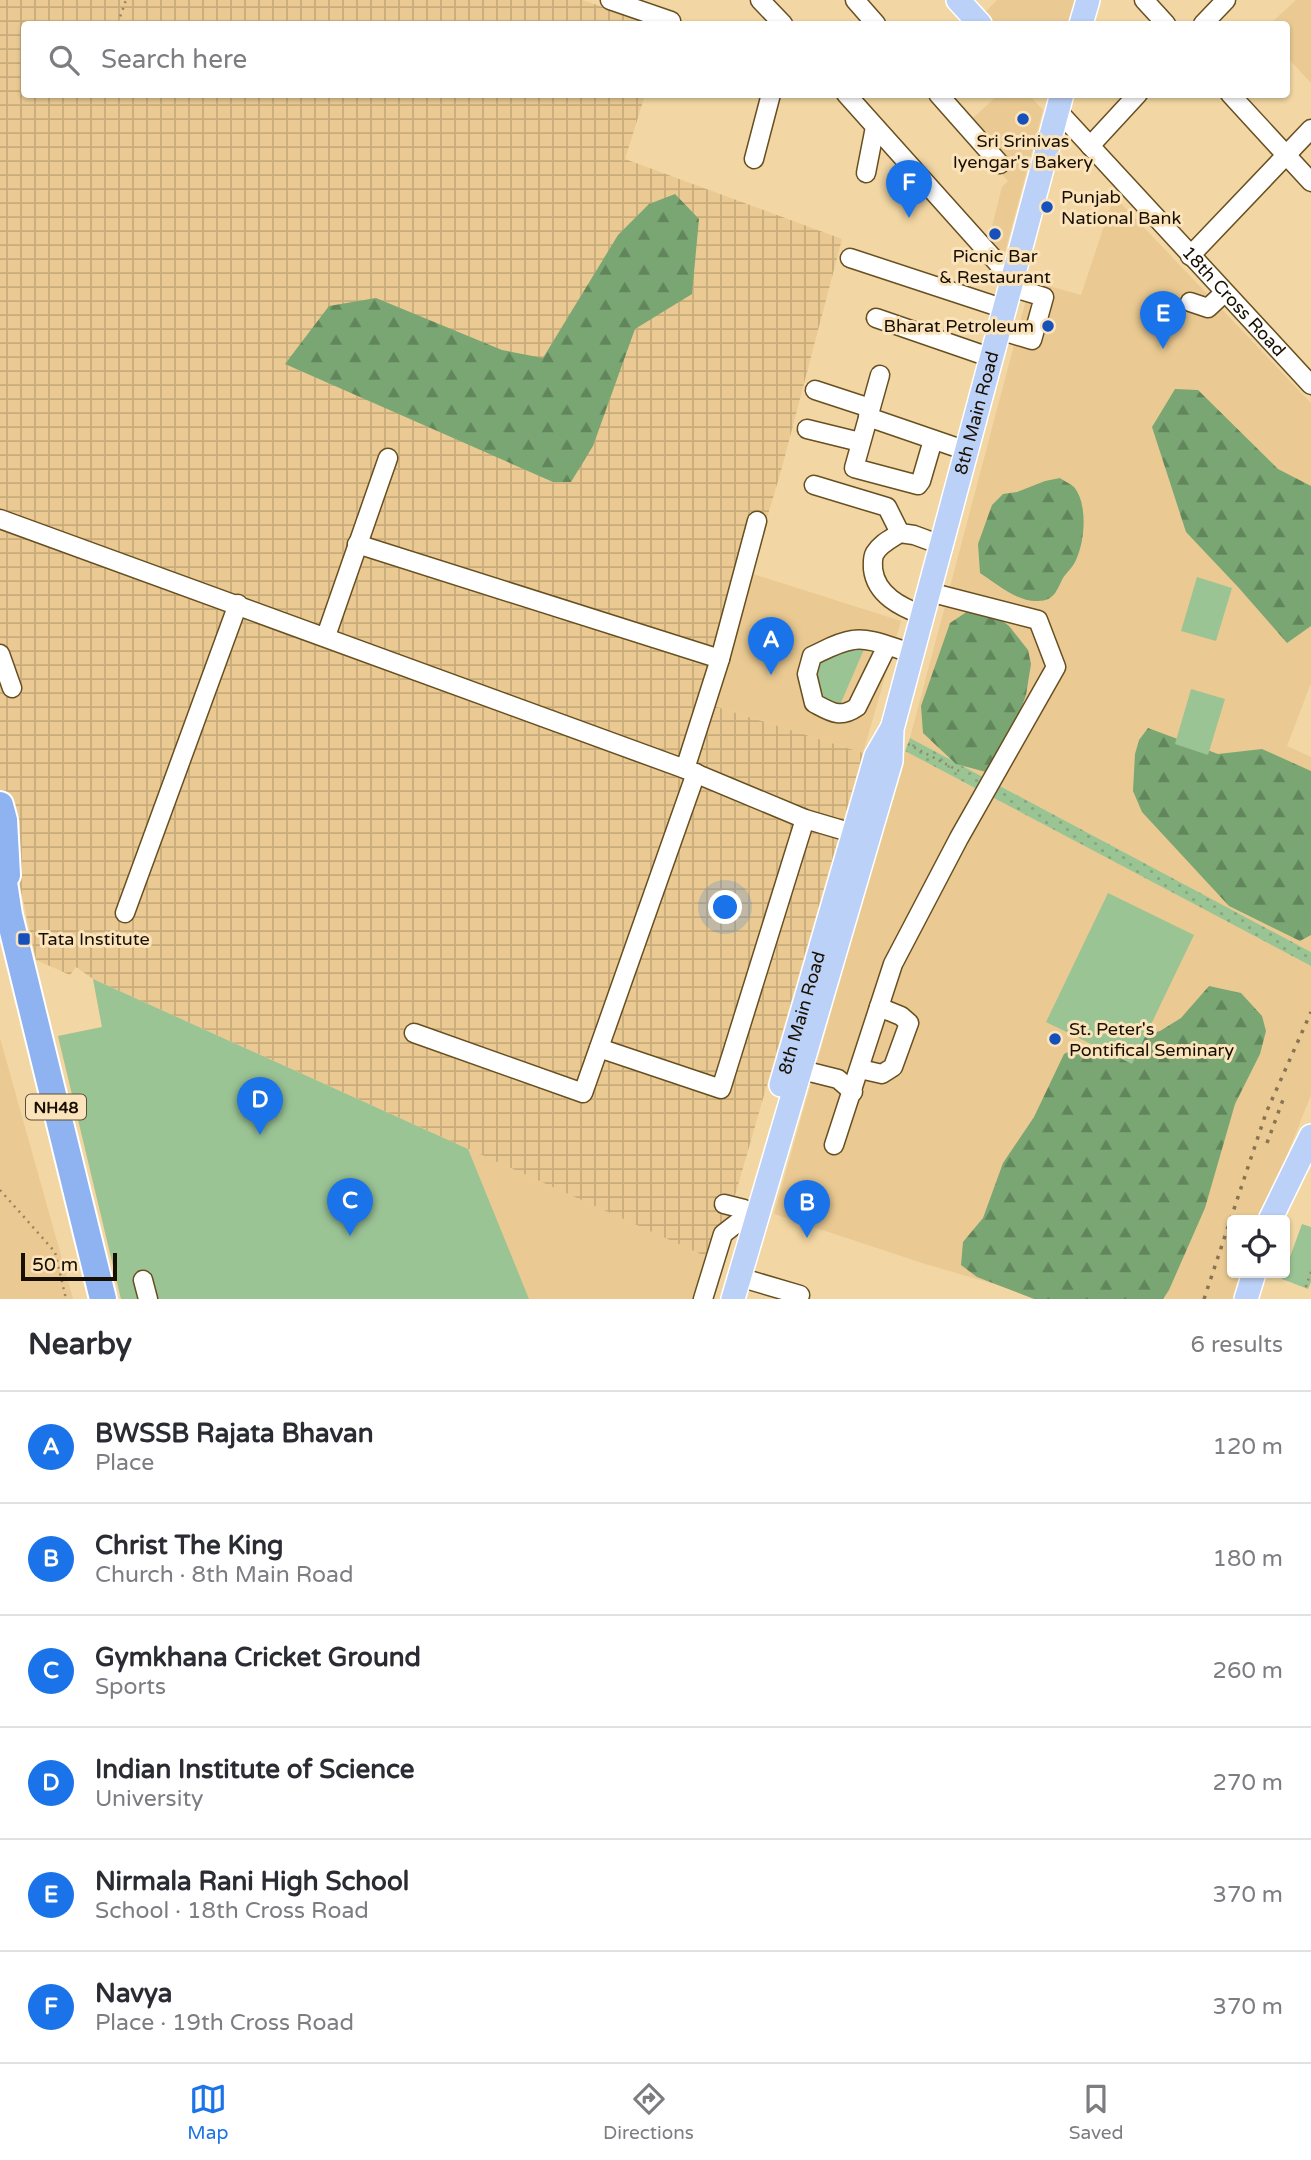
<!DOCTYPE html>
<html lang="en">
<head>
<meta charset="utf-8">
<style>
	body { margin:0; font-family:"Varela Round",sans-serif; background:#f7f7f7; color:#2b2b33 }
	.controls { position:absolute; right:21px; bottom:21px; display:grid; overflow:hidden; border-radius:7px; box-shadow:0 2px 5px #0004 }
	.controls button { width:63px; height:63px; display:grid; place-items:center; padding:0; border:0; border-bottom:2px solid #e1e1e2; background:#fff; color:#2b2b33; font:35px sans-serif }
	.scale { position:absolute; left:21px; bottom:18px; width:96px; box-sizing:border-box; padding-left:7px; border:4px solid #190f00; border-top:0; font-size:19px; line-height:24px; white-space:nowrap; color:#190f00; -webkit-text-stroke:5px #fbe4bc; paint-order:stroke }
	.you { position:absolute; left:726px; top:908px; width:24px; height:24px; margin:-18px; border:5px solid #fff; border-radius:50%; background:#1a73e8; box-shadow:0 0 0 10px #1a73e833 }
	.badge { display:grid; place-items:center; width:46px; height:46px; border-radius:50%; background:#1a73e8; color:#fff; font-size:23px; font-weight:700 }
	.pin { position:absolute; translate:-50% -58px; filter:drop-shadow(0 2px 4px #0008) }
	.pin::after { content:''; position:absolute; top:37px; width:24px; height:21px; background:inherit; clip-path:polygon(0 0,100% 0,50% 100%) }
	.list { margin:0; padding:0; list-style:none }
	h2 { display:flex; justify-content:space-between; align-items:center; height:91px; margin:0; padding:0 28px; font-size:30px }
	h2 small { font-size:23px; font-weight:400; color:#7c7c81 }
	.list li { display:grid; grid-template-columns:46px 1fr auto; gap:21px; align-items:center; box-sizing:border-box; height:112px; padding:0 28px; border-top:2px solid #e1e1e2 }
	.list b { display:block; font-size:26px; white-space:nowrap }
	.list p { margin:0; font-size:23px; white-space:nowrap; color:#7c7c81 }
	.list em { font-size:23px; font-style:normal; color:#7c7c81 }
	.icon { flex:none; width:38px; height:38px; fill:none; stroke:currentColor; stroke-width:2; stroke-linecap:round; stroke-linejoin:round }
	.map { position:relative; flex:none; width:1311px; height:1299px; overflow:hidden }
	.search { position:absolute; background:#fff; box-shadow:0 2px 5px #0004; left:21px; right:21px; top:21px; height:77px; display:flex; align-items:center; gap:18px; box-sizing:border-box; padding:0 24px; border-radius:7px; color:#7c7c81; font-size:26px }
	.sheet { height:763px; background:#fff }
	nav { display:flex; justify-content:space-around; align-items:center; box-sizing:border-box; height:98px; border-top:2px solid #e1e1e2; background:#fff; font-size:19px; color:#7c7c81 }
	nav a { display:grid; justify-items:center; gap:4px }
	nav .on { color:#1a73e8 }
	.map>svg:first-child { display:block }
</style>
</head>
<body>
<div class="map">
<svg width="1311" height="1299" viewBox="0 0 1311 1299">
	<defs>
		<pattern id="industrial-grid" width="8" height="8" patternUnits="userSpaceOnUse" patternTransform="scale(1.75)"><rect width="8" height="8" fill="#eaca92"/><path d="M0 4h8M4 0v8" fill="none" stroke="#c8ac7c"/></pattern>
		<pattern id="grass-dots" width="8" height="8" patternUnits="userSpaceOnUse" patternTransform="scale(1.75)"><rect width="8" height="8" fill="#9bc495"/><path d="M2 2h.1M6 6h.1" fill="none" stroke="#85a77f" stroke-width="1.8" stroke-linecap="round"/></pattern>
		<pattern id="forest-firs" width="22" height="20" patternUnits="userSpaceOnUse" patternTransform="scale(1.75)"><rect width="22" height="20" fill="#79a673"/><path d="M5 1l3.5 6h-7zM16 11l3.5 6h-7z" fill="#62865c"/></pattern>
	</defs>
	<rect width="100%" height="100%" fill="#f2d6a3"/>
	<!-- built -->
	<path fill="#eaca92" d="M 997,0 L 1075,0 L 1068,24 L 997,24 L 985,12 Z
		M 1296,0 L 1311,0 L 1311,83 L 1287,57 L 1286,24 L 1270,24 Z
		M 998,95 L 1029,95 L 1043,110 L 1002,263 L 987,246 L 1002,187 L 1008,181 L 961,129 Z
		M 1114,196 L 1311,403 L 1311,683 L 1287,746 L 1311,757 L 1311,952 L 910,738 L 1031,281 L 1081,295 Z
		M 750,573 L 901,621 L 863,753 L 711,705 Z
		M 905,751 L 1311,966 L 1311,1095 L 1261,1220 L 1232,1220 L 1232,1273 L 1248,1273 L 1241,1299 L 1045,1299 L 922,1263 L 774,1214 Z
		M 93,979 L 710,1258 L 696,1299 L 121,1299 L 58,1036 L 102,1027 Z
		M 0,1038 L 60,1252 L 73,1299 L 0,1299 Z"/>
	<!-- industrial -->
	<path fill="url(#industrial-grid)" d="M 0,0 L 582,0 L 654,24 L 24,24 L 24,94 L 645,95 L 625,159 L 842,239 L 781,471 L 711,705 L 863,753 L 732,1206 L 714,1260 L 93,979 L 76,967 L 70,975 L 36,960 L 0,795 Z"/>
	<!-- grass -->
	<path fill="url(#grass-dots)" d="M 910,738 L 1311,952 L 1311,966 L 905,751 Z"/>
	<!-- forest -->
	<path fill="url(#forest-firs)" d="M 675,194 L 699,219 L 692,294 L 635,329 L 593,446 L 571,482 L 553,482 L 285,364 L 329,306 L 376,298 L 502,350 L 543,358 L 618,235 L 649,204 Z
		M 1175,389 L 1198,390 L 1278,469 L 1311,486 L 1311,626 L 1287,643 L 1238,587 L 1186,532 L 1152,427 Z
		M 1060,478 C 1064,481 1071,484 1074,487 C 1088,504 1085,541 1076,560 C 1073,567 1067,572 1063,578 C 1057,589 1055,601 1038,601 C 1017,602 997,584 980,573 L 978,544 L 992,505 L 1003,494 L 1017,492 L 1045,481 Z
		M 968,611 L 991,612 L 1009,626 L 1028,650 L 1031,664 L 1026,695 L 1008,744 L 986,772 L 956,764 L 923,733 L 921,706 L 950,623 Z
		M 1148,728 L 1218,754 L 1262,749 L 1311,771 L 1311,935 L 1300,941 L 1229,906 L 1142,812 L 1133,791 L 1135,754 L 1139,740 Z
		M 1209,986 L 1241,993 L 1262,1016 L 1266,1031 L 1260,1054 L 1235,1104 L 1205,1208 L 1169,1290 L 1163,1299 L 1034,1299 L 977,1277 L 961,1265 L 963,1242 L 983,1218 L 1003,1163 L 1034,1117 L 1064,1054 L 1078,1047 L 1103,1046 L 1160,1031 L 1181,1018 Z"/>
	<!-- park -->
	<path fill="#9bc495" d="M 1197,577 L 1232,588 L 1216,641 L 1181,631 Z
		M 843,647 L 865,647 L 840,705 L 820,697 L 813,674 L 818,660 Z
		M 1191,689 L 1225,699 L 1208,755 L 1175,744 Z
		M 1108,893 L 1194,935 L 1132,1064 L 1046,1022 Z
		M 93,979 L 468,1149 L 529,1299 L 121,1299 L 58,1036 L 102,1027 Z
		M 1302,1224 L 1311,1227 L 1311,1282 L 1308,1289 L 1282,1279 Z"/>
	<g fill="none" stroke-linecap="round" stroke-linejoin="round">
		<defs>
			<g id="minor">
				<path d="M 610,0 L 671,21"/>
				<path d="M 760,0 L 783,24"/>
				<path d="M 855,0 L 876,24"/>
				<path d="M 1144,0 L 1166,24"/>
				<path d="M 1203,24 L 1226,0"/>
				<path d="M 846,94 L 1002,268 L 1014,275"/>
				<path d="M 938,94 L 1000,164"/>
				<path d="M 1230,94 L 1311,182"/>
				<path id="s1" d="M 1058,111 L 1311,385"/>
				<path d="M 1090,146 L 1138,94"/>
				<path d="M 754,159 L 771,94"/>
				<path d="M 866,173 L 875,127"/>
				<path d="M 1190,256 L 1311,129"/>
				<path d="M 850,258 L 1005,309"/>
				<path d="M 1190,302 L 1208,308 L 1224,293"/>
				<path d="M 876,318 L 992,358"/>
				<path d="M 999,330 L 1032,340 L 1044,297 L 1011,287"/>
				<path d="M 880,375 L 854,468 L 918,485 L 921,481 L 933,440"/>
				<path d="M 815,390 L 870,408"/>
				<path d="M 868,417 L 967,451"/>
				<path d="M 807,429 L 860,442"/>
				<path d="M 814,485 L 887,507 L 900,533"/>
				<path d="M 0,519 L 685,769 L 805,819 L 866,837"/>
				<path d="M 357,544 L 720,659 L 685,769"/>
				<path d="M 922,615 C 901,607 876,595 873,569 C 873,563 872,558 875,553 C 881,543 891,539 900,533 L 914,535 L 941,545"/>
				<path d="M 326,636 L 388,458"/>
				<path d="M 887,646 L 857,707 C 840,719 831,712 814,703 L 807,674 L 812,656 C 825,650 838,642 853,640 C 871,637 895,649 912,653"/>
				<path d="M 0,654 L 12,688"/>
				<path d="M 720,659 L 757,521"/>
				<path d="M 125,913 L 238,604"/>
				<path d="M 414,1033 L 583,1093 L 696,773"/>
				<path d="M 599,1048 L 721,1089 L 805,819"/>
				<path d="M 860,1069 L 882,1074 L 893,1067 L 909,1023 L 901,1016 L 879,1007"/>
				<path d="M 802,1070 L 838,1079 L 853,1092"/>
				<path d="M 834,1145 L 893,964 L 959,838 L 1056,667 L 1038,620 L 929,592"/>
				<path d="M 724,1204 L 744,1209"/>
				<path d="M 739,1277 L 800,1295"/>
				<path d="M 143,1280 L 148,1299"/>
				<path d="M 703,1299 L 723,1234 L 741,1220"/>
			</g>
			<g id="major">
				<path d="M 958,0 L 980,24"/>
				<path d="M 1081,24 L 1088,0"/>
				<path id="s2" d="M 781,1085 L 876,756 L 891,730"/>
				<path d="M 1270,1220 L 1311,1136"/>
				<path id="s3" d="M 733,1299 L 891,761 L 892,729 L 1062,94"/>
				<path d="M 1246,1299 L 1254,1273"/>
			</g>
			<path id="highway" d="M 0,805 L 4,820 L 7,875
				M 0,856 L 9,915 L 103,1299"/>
		</defs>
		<!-- minor casing -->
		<use href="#minor" stroke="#684f20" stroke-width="21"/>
		<!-- major casing -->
		<use href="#major" stroke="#fff" stroke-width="26"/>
		<!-- highway casing -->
		<use href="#highway" stroke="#fff" stroke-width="30"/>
		<!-- path -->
		<path stroke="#988460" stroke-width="2.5" stroke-dasharray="2 5" stroke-linecap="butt" d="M 118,23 L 126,0
			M 908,744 L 959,771
			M 0,1190 L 55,1252 L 66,1299
			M 1311,1272 L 1306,1286 L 1311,1288"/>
		<!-- minor -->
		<use href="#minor" stroke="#fff" stroke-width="18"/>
		<!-- major -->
		<use href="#major" stroke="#bcd1f7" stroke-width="23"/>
		<!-- highway -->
		<use href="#highway" stroke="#8fb2f1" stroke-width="26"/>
		<!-- rail -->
		<path stroke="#887453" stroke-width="3.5" stroke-dasharray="3.5 7" stroke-linecap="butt" d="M 1267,1143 L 1284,1097
			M 1204,1299 L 1266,1113 L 1311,1012"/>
	</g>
	<!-- markers -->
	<g fill="#1550bb" stroke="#fbe4bc" stroke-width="2.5">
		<circle cx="1023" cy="119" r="7"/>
		<circle cx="1047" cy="207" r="7"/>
		<circle cx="995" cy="234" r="7"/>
		<circle cx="1048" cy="326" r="7"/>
		<rect x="17" y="932" width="14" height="14" rx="3.5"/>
		<circle cx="1055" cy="1039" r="7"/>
	</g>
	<g text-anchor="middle" stroke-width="6" stroke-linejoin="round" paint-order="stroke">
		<!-- shield labels -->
		<rect fill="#fbe4bc" stroke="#5d4f38" stroke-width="2" x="26" y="1094.5" width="60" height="25" rx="5"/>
		<g font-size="16" font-weight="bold" fill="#190f00">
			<text x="56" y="1113">NH48</text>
		</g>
		<!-- poi labels -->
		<g font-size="18" fill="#190f00" stroke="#fbe4bc" text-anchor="start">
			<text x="1023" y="147" text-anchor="middle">Sri Srinivas<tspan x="1023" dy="21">Iyengar's Bakery</tspan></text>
			<text x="1061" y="203">Punjab<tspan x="1061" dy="21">National Bank</tspan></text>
			<text x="995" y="262" text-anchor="middle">Picnic Bar<tspan x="995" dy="21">&amp; Restaurant</tspan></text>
			<text x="1034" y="332" text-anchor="end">Bharat Petroleum</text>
			<text x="38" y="945">Tata Institute</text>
			<text x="1069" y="1035">St. Peter's<tspan x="1069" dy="21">Pontifical Seminary</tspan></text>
		</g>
		<!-- street labels -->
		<g font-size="18" fill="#190f00" stroke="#fbe4bc">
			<text dy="6" stroke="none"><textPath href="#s1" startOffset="259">18th Cross Road</textPath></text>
			<text dy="6" stroke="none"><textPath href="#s3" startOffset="920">8th Main Road</textPath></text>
			<text dy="6" stroke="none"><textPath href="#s2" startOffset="75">8th Main Road</textPath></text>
		</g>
	</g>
</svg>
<div class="controls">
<button><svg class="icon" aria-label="locate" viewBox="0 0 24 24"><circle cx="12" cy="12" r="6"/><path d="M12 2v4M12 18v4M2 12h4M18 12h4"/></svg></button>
</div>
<div class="scale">50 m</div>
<div class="you"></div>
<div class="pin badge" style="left:771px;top:675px">A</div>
<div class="pin badge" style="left:807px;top:1238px">B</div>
<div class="pin badge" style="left:350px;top:1236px">C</div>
<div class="pin badge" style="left:260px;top:1135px">D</div>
<div class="pin badge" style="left:1163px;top:349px">E</div>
<div class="pin badge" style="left:909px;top:218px">F</div>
<div class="search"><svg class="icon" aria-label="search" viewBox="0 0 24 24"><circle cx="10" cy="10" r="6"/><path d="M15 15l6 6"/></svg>Search here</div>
</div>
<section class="sheet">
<h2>Nearby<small>6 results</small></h2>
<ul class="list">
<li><span class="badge">A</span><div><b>BWSSB Rajata Bhavan</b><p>Place</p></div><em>120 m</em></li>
<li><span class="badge">B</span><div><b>Christ The King</b><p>Church · 8th Main Road</p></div><em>180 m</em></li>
<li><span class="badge">C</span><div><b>Gymkhana Cricket Ground</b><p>Sports</p></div><em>260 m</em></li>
<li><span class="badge">D</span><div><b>Indian Institute of Science</b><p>University</p></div><em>270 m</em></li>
<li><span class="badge">E</span><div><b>Nirmala Rani High School</b><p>School · 18th Cross Road</p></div><em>370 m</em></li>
<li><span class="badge">F</span><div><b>Navya</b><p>Place · 19th Cross Road</p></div><em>370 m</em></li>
</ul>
</section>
<nav>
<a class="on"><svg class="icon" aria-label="map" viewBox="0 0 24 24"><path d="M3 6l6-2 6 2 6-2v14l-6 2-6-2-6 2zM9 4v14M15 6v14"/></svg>Map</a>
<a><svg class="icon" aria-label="directions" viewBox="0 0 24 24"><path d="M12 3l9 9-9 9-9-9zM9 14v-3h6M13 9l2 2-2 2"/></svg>Directions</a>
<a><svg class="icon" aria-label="saved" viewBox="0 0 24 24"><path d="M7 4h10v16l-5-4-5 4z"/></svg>Saved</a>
</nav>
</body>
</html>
